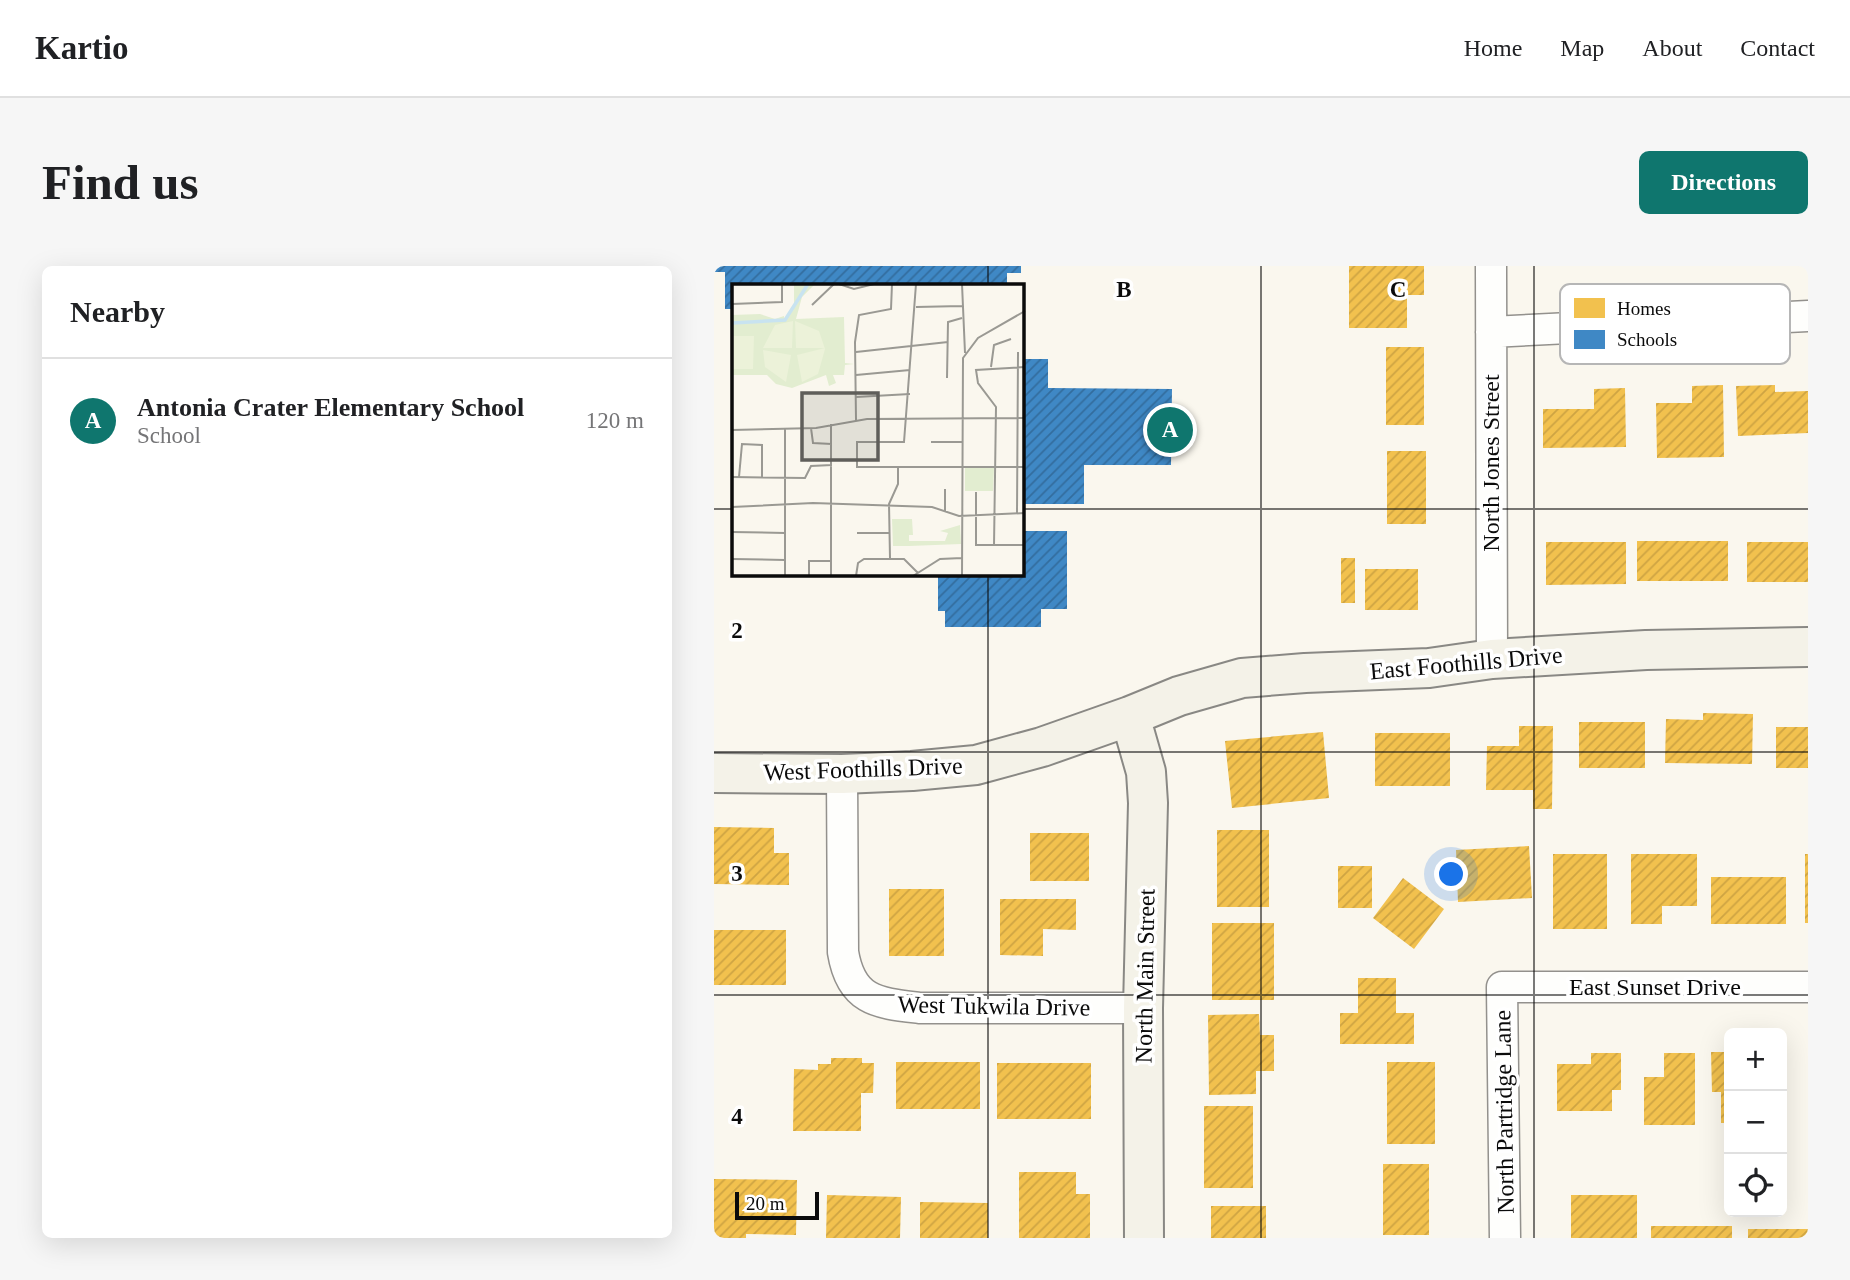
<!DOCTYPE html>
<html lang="en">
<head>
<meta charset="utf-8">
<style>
	body { margin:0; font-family:"Times New Roman",serif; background:#f6f6f6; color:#202124 }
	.controls { position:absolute; right:21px; bottom:21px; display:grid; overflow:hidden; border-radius:10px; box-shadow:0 7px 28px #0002 }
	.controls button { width:63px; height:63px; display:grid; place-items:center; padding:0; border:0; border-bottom:2px solid #e0e0e0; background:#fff; color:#202124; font:35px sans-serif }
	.scale { position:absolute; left:21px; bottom:18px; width:84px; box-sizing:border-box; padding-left:7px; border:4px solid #0b0b0b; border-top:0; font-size:19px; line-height:24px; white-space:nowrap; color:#0b0b0b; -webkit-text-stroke:5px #fff; paint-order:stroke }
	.you { position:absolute; left:738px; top:609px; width:24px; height:24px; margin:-18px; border:5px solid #fff; border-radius:50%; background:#1a73e8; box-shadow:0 0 0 10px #1a73e833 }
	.badge { display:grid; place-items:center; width:46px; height:46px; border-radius:50%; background:#0f766e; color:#fff; font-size:23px; font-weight:700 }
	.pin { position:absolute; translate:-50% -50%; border:4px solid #fff; box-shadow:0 2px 7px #0006 }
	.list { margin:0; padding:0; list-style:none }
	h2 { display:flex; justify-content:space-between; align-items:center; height:91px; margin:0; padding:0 28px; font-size:30px }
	h2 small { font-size:23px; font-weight:400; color:#757577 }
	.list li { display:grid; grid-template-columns:46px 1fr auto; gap:21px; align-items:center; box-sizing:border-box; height:126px; padding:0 28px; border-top:2px solid #e0e0e0 }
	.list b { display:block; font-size:26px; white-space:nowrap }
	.list p { margin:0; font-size:23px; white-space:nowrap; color:#757577 }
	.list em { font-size:23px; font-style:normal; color:#757577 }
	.icon { flex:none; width:38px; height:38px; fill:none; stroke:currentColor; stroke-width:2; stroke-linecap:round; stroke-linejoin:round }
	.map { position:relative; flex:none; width:1094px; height:972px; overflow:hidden; border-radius:10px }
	header { display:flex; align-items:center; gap:42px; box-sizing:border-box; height:98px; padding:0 35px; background:#fff; border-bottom:2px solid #e0e0e0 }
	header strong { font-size:33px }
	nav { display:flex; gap:38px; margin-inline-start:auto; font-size:24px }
	.intro { display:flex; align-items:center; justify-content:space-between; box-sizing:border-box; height:168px; padding:0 42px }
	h1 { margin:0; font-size:49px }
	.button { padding:18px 32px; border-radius:10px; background:#0f766e; color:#fff; font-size:24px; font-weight:700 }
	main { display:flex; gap:42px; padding:0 42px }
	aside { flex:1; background:#fff; border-radius:10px; box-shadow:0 7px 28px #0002 }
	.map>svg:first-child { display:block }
</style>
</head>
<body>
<header>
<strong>Kartio</strong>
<nav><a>Home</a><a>Map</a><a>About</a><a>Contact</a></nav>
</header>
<div class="intro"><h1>Find us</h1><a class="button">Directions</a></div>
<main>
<aside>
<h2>Nearby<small></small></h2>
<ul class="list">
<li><span class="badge">A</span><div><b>Antonia Crater Elementary School</b><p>School</p></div><em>120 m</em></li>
</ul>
</aside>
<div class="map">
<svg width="1094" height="972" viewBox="0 0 1094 972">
	<defs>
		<pattern id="homes-hatch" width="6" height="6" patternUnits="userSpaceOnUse" patternTransform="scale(1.75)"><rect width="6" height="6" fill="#f2c14e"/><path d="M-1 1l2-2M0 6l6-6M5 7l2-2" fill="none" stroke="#cea443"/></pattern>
		<pattern id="schools-hatch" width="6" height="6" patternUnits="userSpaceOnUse" patternTransform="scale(1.75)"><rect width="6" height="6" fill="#3f88c5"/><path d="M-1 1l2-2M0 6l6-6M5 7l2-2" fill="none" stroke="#336d9e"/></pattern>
	</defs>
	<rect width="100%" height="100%" fill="#faf7ee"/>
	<!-- homes -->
	<path fill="url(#homes-hatch)" d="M 635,0 L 710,0 L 710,29 L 693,29 L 693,62 L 635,62 Z
		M 672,81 L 710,81 L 710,159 L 672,159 Z
		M 1009,119 L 1010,191 L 943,192 L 942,137 L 978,137 L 978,120 Z
		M 1061,119 L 1061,126 L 1094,125 L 1094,167 L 1024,170 L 1022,120 Z
		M 911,122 L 912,181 L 829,182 L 829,143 L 880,143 L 880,123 Z
		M 673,185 L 712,185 L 712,258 L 673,258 Z
		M 923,275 L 1014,275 L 1014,315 L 923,315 Z
		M 832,276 L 912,276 L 912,318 L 832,319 Z
		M 1033,276 L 1094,276 L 1094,316 L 1033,316 Z
		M 627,292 L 641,292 L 641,337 L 627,337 Z
		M 651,303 L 704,303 L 704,344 L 651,344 Z
		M 989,447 L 1039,448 L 1038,498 L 951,497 L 952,453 L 989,454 Z
		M 865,456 L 931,456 L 931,502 L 865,502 Z
		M 805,460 L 839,460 L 838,543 L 819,543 L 819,524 L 772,524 L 773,480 L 805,480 Z
		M 1062,461 L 1094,461 L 1094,502 L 1062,502 Z
		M 609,466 L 615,532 L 518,542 L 511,475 Z
		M 661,467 L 736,467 L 736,520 L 661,520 Z
		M 0,561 L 60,562 L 60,587 L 75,587 L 75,619 L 0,618 Z
		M 503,564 L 555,564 L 555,641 L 503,641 Z
		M 316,567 L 375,567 L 375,615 L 316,615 Z
		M 815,580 L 818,632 L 744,636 L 742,584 Z
		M 839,588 L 893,588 L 893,663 L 839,663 Z
		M 917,588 L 983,588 L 983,640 L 948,640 L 948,658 L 917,658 Z
		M 1091,588 L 1094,588 L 1094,657 L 1091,657 Z
		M 624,600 L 658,600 L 658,642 L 624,642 Z
		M 997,611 L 1072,611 L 1072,658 L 997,658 Z
		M 689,612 L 730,643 L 700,683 L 659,652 Z
		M 175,623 L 230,623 L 230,690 L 175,690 Z
		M 286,633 L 362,633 L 362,664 L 329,663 L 329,690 L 286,689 Z
		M 498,657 L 560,657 L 560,734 L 498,734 Z
		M 0,664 L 72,664 L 72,719 L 0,719 Z
		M 644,712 L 682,712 L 682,747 L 700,747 L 700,778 L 626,778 L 626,747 L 644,747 Z
		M 545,748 L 546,769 L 560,769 L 560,805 L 542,805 L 542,828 L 495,829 L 494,749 Z
		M 997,786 L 1015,786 L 1015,857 L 1007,857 L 1007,826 L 998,826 Z
		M 877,787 L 907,787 L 907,824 L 898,824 L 898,845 L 843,845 L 843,798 L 877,798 Z
		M 950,787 L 981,787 L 981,859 L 930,859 L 930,811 L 950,811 Z
		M 117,792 L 148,792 L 148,797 L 160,797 L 159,827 L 147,827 L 147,865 L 79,865 L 80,803 L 104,804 L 104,798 L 117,798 Z
		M 182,796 L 266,796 L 266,843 L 182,843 Z
		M 673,796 L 721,796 L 721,878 L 673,878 Z
		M 283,797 L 377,797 L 377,853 L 283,853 Z
		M 490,840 L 539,840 L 539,922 L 490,922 Z
		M 669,898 L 715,898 L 715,969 L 669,969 Z
		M 305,906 L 362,906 L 362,928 L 376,928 L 376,972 L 305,972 Z
		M 0,913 L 83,914 L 82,969 L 32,968 L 32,972 L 0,972 Z
		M 113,929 L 187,931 L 186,972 L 112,972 Z
		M 857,929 L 923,929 L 923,972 L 857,972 Z
		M 206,936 L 274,937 L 274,972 L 206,972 Z
		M 497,940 L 552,940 L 552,972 L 497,972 Z
		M 937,960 L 1018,960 L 1018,972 L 937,972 Z
		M 1034,963 L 1094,963 L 1094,972 L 1034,972 Z"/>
	<!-- schools -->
	<path fill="url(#schools-hatch)" d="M 0,0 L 307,0 L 307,7 L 293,7 L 293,19 L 19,19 L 19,43 L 11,43 L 11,6 L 0,6 Z
		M 308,93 L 334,93 L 334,122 L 458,123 L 457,199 L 370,199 L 370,238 L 308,238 Z
		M 308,265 L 353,265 L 353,343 L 327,343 L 327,361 L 231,361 L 231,345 L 224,345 L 224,308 L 308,308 Z"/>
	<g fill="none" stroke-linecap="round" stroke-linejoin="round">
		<defs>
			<path id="street" d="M 777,0 L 778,393
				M 777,66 L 1094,50
				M 128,508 L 129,686 C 137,735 163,737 206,742 L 429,742
				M 791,972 L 788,721 L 1094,721"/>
			<path id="secondary" d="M 416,450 L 432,506 L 434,537 L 429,742 L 430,972
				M 0,507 L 128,508 L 198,505 L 262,499 L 328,481 L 416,450 L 465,430 L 528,412 L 591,407 L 715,402 L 778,393 L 932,384 L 1094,381"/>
		</defs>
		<!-- street casing -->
		<use href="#street" stroke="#93918d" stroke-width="33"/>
		<!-- secondary casing -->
		<use href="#secondary" stroke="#898884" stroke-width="42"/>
		<!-- street -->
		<use href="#street" stroke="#fefefc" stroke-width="30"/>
		<!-- secondary -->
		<use href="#secondary" stroke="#f4f2e8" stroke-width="38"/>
	</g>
	<!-- grid -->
	<path fill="none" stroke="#0b0b0b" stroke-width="2" stroke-opacity="0.55" d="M 274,0 L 274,19M 547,0 L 547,972M 820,0 L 820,972M 0,243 L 19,243M 308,243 L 1094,243M 274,308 L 274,972M 0,486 L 1094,486M 0,729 L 1094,729"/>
	<g text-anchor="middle" stroke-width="7" stroke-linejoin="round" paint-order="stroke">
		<!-- street labels -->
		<g font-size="24" fill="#0b0b0b" stroke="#fff">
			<text transform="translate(777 197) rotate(-90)" y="8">North Jones Street</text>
			<text transform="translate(752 397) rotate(-5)" y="8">East Foothills Drive</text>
			<text transform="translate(149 503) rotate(-2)" y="8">West Foothills Drive</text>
			<text transform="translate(431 710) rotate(-89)" y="8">North Main Street</text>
			<text x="941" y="729">East Sunset Drive</text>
			<text transform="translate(280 740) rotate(1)" y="8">West Tukwila Drive</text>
			<text transform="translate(790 846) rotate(-91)" y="8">North Partridge Lane</text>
		</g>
	</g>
	<!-- overview -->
	<g transform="translate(18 18)">
		<rect width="292" height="292" fill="#faf7ee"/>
		<path d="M 233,183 L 262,184 L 261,207 L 233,207 ZM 228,241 L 229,260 L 177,262 L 177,257 L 213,257 L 216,249 L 208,247 Z" fill="#e2edd0"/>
		<path d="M 28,30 L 43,35 L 52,32 L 52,36 L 0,41 L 0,31 Z" fill="#e2edd0"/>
		<path d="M 62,0 L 83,0 L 70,13 L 64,35 L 112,33 L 113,79 L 122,80 L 113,81 L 112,91 L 101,91 L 104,99 L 97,102 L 94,91 L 60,104 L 44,100 L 35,91 L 0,91 L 0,38 L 51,36 L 62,22 Z" fill="#e2edd0"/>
		<path d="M 180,235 L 181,251 L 177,251 L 177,262 L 161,262 L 160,235 Z" fill="#e2edd0"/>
		<path d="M 61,37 L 60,64 L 31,64 L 43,41 ZM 63,37 L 87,47 L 93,65 L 86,90 L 70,98 L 65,71 L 93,64 L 64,64 ZM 0,52 L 22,52 L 21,85 L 0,85 ZM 31,66 L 59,71 L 54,98 L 33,83 Z" fill="#ecf2d9"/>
		<path fill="none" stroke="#c8e3f0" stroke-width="3.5" d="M 0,39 L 53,36 L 76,0"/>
		<path fill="none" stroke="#9a9993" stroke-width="2" d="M 107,0 L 122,5 L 142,0M 184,0 L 172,158 L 125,158 L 125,183 L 293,183M 230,0 L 233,69M 0,20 L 50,18 L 50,0M 80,21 L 102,0M 184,23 L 230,22M 124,68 L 216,58M 259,83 L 262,61 L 279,55M 124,91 L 178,86M 215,94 L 216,38 L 230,34M 124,113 L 178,110M 124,136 L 123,58 L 127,31 L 159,25 L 160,0M 79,144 L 81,159 L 100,160M 0,146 L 84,144 L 135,135 L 293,134M 199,158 L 230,158M 0,193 L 73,194 L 79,182 L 100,181M 7,193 L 10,160 L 30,161 L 30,193M 244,208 L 244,261 L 293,261M 0,223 L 81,219 L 200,223 L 227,232 L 293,229M 213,228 L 213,205M 285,229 L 286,68M 0,248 L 53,249M 125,249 L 157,249M 262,262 L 264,123 L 246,99 L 244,86 L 293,83M 158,274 L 157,220 L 166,200 L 166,183M 0,275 L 53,276M 53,292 L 53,144M 77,292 L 77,277 L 100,277M 99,292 L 99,140M 124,292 L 126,279 L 132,275 L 172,275 L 186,289M 181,292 L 208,275 L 230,274M 230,292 L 231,74 L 246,54 L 293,27"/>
		<path fill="#5f5e5a" fill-opacity="0.15" stroke="#5f5e5a" stroke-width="3.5" d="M 70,109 L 146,109 L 146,176 L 70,176 Z"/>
		<rect width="292" height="292" fill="none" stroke="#0b0b0b" stroke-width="3.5"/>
	</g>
	<!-- legend -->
	<rect x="846" y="18" width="230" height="80" rx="10" fill="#fff" stroke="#b6b6b6" stroke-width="2"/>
	<rect x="860" y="32" width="31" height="20" fill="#f2c14e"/>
	<rect x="860" y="64" width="31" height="19" fill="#3f88c5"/>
	<g font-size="19" fill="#0b0b0b">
		<text x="903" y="49">Homes</text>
		<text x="903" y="80">Schools</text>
	</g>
	<g font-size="23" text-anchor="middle" font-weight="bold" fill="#0b0b0b" stroke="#fff" stroke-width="7" stroke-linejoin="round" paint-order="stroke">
		<text x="410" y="31">B</text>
		<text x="684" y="31">C</text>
		<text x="23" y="372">2</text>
		<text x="23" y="615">3</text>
		<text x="23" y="858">4</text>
	</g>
</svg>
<div class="controls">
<button>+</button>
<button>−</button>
<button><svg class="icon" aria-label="locate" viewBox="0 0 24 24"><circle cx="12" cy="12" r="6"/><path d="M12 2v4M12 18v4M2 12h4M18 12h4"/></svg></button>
</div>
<div class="scale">20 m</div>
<div class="you"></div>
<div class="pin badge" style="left:456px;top:164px">A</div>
</div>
</main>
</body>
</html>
